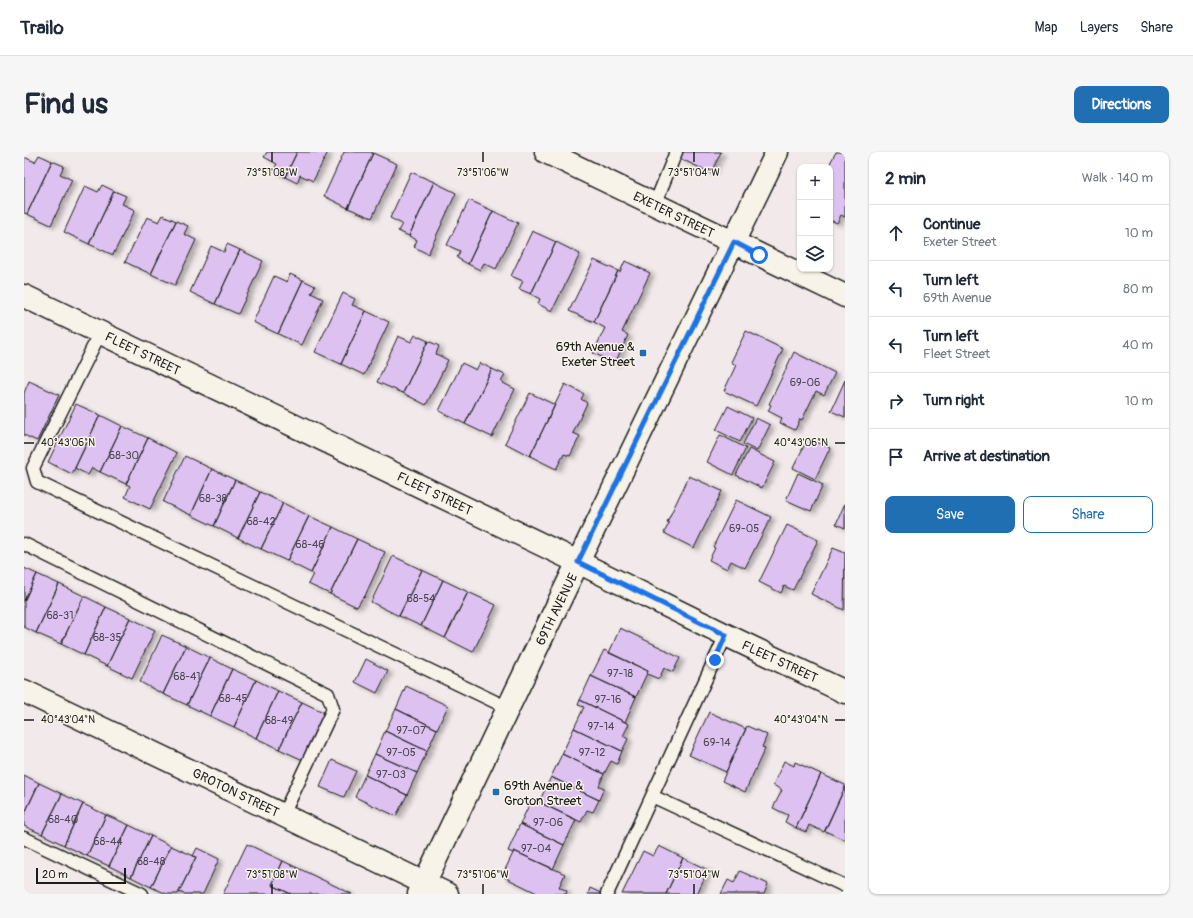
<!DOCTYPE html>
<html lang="en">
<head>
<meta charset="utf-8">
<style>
	body { margin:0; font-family:Pangolin,sans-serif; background:#f6f6f7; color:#1f2937 }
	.controls { position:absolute; right:12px; top:12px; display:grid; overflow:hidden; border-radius:8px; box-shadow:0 1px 3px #0004 }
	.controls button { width:36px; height:36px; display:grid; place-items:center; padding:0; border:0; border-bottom:1px solid #e0e1e3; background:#fff; color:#1f2937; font:20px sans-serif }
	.scale { position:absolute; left:12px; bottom:10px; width:90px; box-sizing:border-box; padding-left:4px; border:2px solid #1c1c1c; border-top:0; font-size:11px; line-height:14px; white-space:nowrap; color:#1c1c1c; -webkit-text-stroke:3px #f7f3e8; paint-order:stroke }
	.stop { position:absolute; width:12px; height:12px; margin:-9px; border:3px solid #1a73e8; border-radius:50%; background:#fff }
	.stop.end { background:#1a73e8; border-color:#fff; box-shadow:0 1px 4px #0008 }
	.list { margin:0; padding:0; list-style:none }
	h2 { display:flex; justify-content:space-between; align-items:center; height:52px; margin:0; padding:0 16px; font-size:17px }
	h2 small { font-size:13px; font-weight:400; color:#747a83 }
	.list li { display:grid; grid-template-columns:26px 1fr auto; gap:12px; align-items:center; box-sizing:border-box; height:56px; padding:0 16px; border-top:1px solid #e0e1e3 }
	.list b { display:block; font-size:15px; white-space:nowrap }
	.list p { margin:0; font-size:13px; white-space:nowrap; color:#747a83 }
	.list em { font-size:13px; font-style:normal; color:#747a83 }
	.actions { display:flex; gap:8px; padding:12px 16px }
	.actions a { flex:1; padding:9px 0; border:1px solid #1f6fb2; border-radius:8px; text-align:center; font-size:14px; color:#1f6fb2 }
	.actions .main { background:#1f6fb2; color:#fff }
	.icon { flex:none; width:22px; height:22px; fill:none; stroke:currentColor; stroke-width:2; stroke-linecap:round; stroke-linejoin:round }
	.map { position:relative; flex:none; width:821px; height:742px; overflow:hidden; border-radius:8px }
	header { display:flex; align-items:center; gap:24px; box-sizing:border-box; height:56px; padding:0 20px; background:#fff; border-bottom:1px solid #e0e1e3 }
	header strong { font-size:19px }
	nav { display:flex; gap:22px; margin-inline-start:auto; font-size:14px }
	.intro { display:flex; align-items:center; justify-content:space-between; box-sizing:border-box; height:96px; padding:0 24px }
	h1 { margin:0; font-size:28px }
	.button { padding:10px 18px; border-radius:8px; background:#1f6fb2; color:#fff; font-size:14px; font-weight:700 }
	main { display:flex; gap:24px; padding:0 24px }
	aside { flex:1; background:#fff; border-radius:8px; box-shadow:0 1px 3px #0004 }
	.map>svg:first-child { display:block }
</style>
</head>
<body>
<header>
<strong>Trailo</strong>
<nav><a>Map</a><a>Layers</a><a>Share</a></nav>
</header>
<div class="intro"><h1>Find us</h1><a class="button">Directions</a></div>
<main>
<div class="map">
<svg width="821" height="742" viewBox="0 0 821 742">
	<defs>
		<filter id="shadow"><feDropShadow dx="4.5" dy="2.5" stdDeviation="2" flood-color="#0004"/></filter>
	</defs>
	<rect width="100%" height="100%" fill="#f2e9ea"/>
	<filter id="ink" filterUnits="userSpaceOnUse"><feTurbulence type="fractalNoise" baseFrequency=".025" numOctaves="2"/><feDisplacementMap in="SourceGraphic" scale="8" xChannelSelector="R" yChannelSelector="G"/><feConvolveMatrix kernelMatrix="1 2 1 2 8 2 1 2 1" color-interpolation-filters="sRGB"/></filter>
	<g filter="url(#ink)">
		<!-- building -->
		<path fill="#ddc2f1" stroke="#1c1c1c" filter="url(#shadow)" d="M 243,0 L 273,0 L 261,25 L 249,19 L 253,12 L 240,5 Z
			M 273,0 L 304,0 L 289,29 L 276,23 L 273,31 L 261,25 Z
			M 320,0 L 347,0 L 349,1 L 324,56 L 300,44 Z
			M 658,0 L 697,0 L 687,21 L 655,6 Z
			M 812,0 L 821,0 L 821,65 L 817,63 L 813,71 L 806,68 L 806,15 L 804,15 Z
			M 349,1 L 373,12 L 348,66 L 324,56 Z
			M 15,3 L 28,9 L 3,62 L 0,61 L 0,5 L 11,10 Z
			M 28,9 L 40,14 L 36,22 L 48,28 L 27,73 L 3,62 Z
			M 387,20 L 410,30 L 385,84 L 374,79 L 378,72 L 366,66 Z
			M 410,30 L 432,41 L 404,102 L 390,95 L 393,88 L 385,84 Z
			M 78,33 L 90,39 L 65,92 L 40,80 L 61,34 L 74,40 Z
			M 90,39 L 102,44 L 98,52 L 111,58 L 89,103 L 65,92 Z
			M 445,48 L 469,59 L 444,112 L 433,106 L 436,99 L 423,93 Z
			M 469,59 L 494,71 L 472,117 L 460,111 L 456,118 L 444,112 Z
			M 139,63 L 152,69 L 127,122 L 101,110 L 123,65 L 135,70 Z
			M 152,69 L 164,74 L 160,82 L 172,88 L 151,133 L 127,122 Z
			M 508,79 L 532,90 L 507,142 L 495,137 L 499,129 L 487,124 Z
			M 532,90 L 556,102 L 528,159 L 514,152 L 516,147 L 507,142 Z
			M 203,92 L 216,98 L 191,152 L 166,140 L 187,94 L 200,100 Z
			M 216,98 L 239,109 L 214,162 L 191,152 Z
			M 570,108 L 594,119 L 570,170 L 545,159 Z
			M 601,109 L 626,121 L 598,180 L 604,183 L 591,211 L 569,201 L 581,176 L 570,170 L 594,119 L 596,120 Z
			M 266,122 L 279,128 L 254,182 L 229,170 L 250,124 L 263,130 Z
			M 279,128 L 291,134 L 287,141 L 299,147 L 278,193 L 254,182 Z
			M 319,141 L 331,147 L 328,153 L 342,159 L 317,212 L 291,200 Z
			M 342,159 L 365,170 L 340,223 L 317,212 Z
			M 722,179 L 759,197 L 732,254 L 700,239 L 712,213 L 707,210 Z
			M 391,183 L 404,189 L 379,241 L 353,230 L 374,184 L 387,190 Z
			M 404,189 L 415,194 L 412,202 L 424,208 L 402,253 L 379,241 Z
			M 770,200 L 811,221 L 800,243 L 792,239 L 778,268 L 776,267 L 771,278 L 756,271 L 758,266 L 744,259 L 747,253 L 745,252 Z
			M 438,211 L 452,218 L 456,211 L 468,217 L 441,272 L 415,259 Z
			M 468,217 L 481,223 L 477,230 L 491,237 L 468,285 L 441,272 Z
			M 821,228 L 821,265 L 807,259 Z
			M 5,229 L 35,243 L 13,289 L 0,283 L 0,241 Z
			M 541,232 L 560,242 L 557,247 L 563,251 L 549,281 L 556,284 L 546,304 L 540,302 L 532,317 L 506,304 Z
			M 506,241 L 531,253 L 506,304 L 481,291 Z
			M 52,252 L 76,263 L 48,322 L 24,310 Z
			M 704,254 L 728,266 L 716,290 L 692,278 Z
			M 76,263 L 98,274 L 76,320 L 68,316 L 64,323 L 51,316 Z
			M 732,266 L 746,273 L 733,299 L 719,292 Z
			M 98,274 L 124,286 L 102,332 L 76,320 Z
			M 696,283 L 722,296 L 709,323 L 683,310 Z
			M 124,286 L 153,301 L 126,357 L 101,345 L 106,334 L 102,332 Z
			M 784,286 L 806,296 L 791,327 L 769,316 Z
			M 725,297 L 751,310 L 738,336 L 712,323 Z
			M 161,304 L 188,317 L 167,363 L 139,350 Z
			M 188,317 L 211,328 L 190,374 L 167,363 Z
			M 774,321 L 799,333 L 787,359 L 762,348 Z
			M 665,324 L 698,339 L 670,396 L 640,381 L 645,371 L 643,370 Z
			M 211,328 L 236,340 L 214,386 L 190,374 Z
			M 236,340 L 259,351 L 237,397 L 214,386 Z
			M 712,348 L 747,365 L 721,416 L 707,409 L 703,417 L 685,408 L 691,396 L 689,395 Z
			M 259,351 L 285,364 L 263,409 L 237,397 Z
			M 821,351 L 821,376 L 812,372 Z
			M 285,364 L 309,375 L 287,421 L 263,409 Z
			M 763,373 L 794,388 L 769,438 L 760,434 L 757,441 L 735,430 Z
			M 309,375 L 333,387 L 306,442 L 284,432 L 289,422 L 287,421 Z
			M 333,387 L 361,400 L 340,446 L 339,445 L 333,455 L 306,442 Z
			M 809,396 L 821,401 L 820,458 L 787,442 Z
			M 369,404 L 398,418 L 375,464 L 347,450 Z
			M 0,416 L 13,422 L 0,449 Z
			M 398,418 L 419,428 L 397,474 L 375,464 Z
			M 13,422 L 35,432 L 12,481 L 0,475 L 0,449 Z
			M 419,428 L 444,440 L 421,486 L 397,474 Z
			M 35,432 L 60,444 L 37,492 L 12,481 Z
			M 444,440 L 472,453 L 449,500 L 421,486 Z
			M 60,444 L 82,455 L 60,503 L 37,492 Z
			M 82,455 L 106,466 L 83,514 L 60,503 Z
			M 106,466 L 131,478 L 108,526 L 83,514 Z
			M 596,476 L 642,498 L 642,499 L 656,506 L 649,520 L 640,516 L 635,527 L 623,522 L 624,519 L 585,501 Z
			M 138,483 L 162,494 L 139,542 L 116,530 Z
			M 162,494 L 186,506 L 163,553 L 139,542 Z
			M 580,498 L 624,519 L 612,545 L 567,524 Z
			M 186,506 L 208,517 L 186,564 L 163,553 Z
			M 342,507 L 364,519 L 353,541 L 331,530 Z
			M 208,517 L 232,528 L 210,575 L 186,564 Z
			M 567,524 L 612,545 L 601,570 L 556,548 Z
			M 232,528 L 254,539 L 232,586 L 210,575 Z
			M 382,534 L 424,554 L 413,577 L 372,557 Z
			M 254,539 L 278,550 L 255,597 L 232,586 Z
			M 556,548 L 605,572 L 599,584 L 604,587 L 598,599 L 550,576 L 560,555 L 554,553 Z
			M 278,550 L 301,561 L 279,608 L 255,597 Z
			M 372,557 L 413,577 L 403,599 L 361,579 Z
			M 685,560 L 722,577 L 702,620 L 665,603 Z
			M 723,574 L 743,583 L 738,595 L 741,596 L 721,640 L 698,629 Z
			M 550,576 L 598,599 L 593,612 L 587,609 L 580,622 L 538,602 Z
			M 361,579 L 403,599 L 393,621 L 351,602 Z
			M 351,602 L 393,621 L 383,643 L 341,623 Z
			M 538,602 L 580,622 L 575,634 L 580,636 L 575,648 L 527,625 Z
			M 308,608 L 332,619 L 320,645 L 296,635 Z
			M 760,609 L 770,614 L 771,610 L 797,622 L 772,676 L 761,670 L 764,663 L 749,656 L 758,638 L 749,633 Z
			M 797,622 L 821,633 L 821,635 L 800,680 L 785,673 L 782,680 L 772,676 Z
			M 0,623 L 15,631 L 0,663 Z
			M 341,623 L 383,643 L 372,664 L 331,645 Z
			M 527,625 L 575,648 L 569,660 L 563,658 L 557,670 L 515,650 Z
			M 15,631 L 38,642 L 18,682 L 0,674 L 0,663 Z
			M 821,635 L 821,688 L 801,679 Z
			M 38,642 L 59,652 L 40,693 L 18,682 Z
			M 508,647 L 552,668 L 540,693 L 496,672 Z
			M 59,652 L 82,663 L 63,704 L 40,693 Z
			M 82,663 L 105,673 L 85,714 L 63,704 Z
			M 496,672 L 540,693 L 529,717 L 490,699 L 489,701 L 484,699 Z
			M 105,673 L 127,684 L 107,725 L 85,714 Z
			M 127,684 L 147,694 L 127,735 L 107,725 Z
			M 223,692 L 259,709 L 248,733 L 267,742 L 199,742 Z
			M 147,694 L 172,705 L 154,742 L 143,742 L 127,735 Z
			M 635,694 L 659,706 L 642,742 L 598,742 L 619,699 L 629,704 Z
			M 173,696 L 195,707 L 179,742 L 160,742 L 155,740 L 172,705 L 169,704 Z
			M 490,699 L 541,722 L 535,735 L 543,739 L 542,742 L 515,742 L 478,724 Z
			M 659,706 L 684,718 L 673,742 L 642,742 Z
			M 259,709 L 328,742 L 267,742 L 248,733 Z
			M 716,719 L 744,732 L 740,742 L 697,742 L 704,728 L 710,731 Z
			M 566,736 L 579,742 L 564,742 Z"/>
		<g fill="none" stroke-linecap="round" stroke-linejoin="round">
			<defs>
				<path id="lane" d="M 631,52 L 652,0
					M 76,181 L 9,316 L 13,330 L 484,556
					M 0,392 L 304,542 L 309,557 L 259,663
					M 628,644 L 821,734
					M 0,686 L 118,742
					M 583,742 L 702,483"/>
				<path id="street" d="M 522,0 L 821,144
					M 0,144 L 554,410 L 702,483 L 821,540
					M 0,539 L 423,742
					M 395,742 L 554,410 L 753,0"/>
			</defs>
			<!-- lane casing -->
			<use href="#lane" stroke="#1c1c1c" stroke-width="15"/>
			<!-- street casing -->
			<use href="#street" stroke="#1c1c1c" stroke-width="25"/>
			<!-- lane -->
			<use href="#lane" stroke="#f7f3e8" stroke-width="12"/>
			<!-- street -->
			<use href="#street" stroke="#f7f3e8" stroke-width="22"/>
		</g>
	</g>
	<g fill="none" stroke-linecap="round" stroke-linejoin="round" filter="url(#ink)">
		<!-- route -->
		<path stroke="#1a73e8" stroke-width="5" d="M 691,508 L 702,483 L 554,410 L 710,90 L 735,103"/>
	</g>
	<!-- ticks -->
	<path fill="none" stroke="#1c1c1c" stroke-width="1.5" d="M 248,0 L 248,10M 459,0 L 459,10M 670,0 L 670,10M 0,291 L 10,291M 811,291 L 821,291M 0,568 L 10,568M 811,568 L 821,568M 248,732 L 248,742M 459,732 L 459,742M 670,732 L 670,742"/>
	<!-- markers -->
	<g fill="#1f6fb2" stroke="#f7f3e8" stroke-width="1.5">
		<rect x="615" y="197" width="8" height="8" rx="2"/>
		<rect x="468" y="636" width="8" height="8" rx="2"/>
	</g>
	<g text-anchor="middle" stroke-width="3" stroke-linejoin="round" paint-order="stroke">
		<!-- number labels -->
		<g font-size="11" fill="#4c4651">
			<text x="781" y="234">69-06</text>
			<text x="100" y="307">68-30</text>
			<text x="189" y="350">68-38</text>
			<text x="237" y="373">68-42</text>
			<text x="720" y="380">69-05</text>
			<text x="286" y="396">68-46</text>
			<text x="397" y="450">68-54</text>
			<text x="36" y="467">68-31</text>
			<text x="83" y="489">68-35</text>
			<text x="596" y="525">97-18</text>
			<text x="163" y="528">68-41</text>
			<text x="209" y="550">68-45</text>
			<text x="584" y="551">97-16</text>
			<text x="255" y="572">68-49</text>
			<text x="577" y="578">97-14</text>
			<text x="387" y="582">97-07</text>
			<text x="693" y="594">69-14</text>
			<text x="377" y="604">97-05</text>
			<text x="568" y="604">97-12</text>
			<text x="367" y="626">97-03</text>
			<text x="39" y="671">68-40</text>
			<text x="524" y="674">97-06</text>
			<text x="84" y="693">68-44</text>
			<text x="512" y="700">97-04</text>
			<text x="127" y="713">68-48</text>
		</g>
		<!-- street labels -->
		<g font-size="13" fill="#1c1c1c" stroke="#f7f3e8">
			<text transform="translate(650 62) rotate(26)" y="5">EXETER STREET</text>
			<text transform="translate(119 201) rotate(26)" y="5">FLEET STREET</text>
			<text transform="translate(411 341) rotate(26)" y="5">FLEET STREET</text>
			<text transform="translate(532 457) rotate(-64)" y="5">69TH AVENUE</text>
			<text transform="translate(756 509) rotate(25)" y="5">FLEET STREET</text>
			<text transform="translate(212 640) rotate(26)" y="5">GROTON STREET</text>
		</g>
		<!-- poi labels -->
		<g font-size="13" fill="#1c1c1c" stroke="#f7f3e8" text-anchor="end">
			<text x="611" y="199">69th Avenue &amp;<tspan x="611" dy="15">Exeter Street</tspan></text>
			<text x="480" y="638" text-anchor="start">69th Avenue &amp;<tspan x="480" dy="15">Groton Street</tspan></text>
		</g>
	</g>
	<g font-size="10" text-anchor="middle" fill="#1c1c1c" stroke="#f7f3e8" stroke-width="3" stroke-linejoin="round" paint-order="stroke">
		<text x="248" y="24">73°51'08"W</text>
		<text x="459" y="24">73°51'06"W</text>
		<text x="670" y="24">73°51'04"W</text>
		<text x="44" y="294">40°43'06"N</text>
		<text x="777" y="294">40°43'06"N</text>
		<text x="44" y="571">40°43'04"N</text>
		<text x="777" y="571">40°43'04"N</text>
		<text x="248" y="726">73°51'08"W</text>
		<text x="459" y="726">73°51'06"W</text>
		<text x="670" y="726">73°51'04"W</text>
	</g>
</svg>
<div class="controls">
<button>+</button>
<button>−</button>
<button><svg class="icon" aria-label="layers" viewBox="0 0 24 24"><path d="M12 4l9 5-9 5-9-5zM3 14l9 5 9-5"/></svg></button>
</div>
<div class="scale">20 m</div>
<div class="stop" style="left:735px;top:103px"></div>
<div class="stop end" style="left:691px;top:508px"></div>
</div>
<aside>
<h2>2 min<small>Walk · 140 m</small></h2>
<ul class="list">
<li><svg class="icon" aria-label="ahead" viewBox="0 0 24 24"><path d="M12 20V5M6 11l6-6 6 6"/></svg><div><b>Continue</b><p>Exeter Street</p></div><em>10 m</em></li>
<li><svg class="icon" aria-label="left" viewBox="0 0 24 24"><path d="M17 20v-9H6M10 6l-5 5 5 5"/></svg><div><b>Turn left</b><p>69th Avenue</p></div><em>80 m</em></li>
<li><svg class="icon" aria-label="left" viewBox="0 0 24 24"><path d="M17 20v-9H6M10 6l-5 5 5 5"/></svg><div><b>Turn left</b><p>Fleet Street</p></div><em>40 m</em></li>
<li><svg class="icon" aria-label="right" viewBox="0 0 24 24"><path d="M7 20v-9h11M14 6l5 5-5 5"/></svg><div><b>Turn right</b></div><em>10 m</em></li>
<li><svg class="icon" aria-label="arrive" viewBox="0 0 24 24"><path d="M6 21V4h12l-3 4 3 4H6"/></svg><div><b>Arrive at destination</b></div></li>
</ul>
<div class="actions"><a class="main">Save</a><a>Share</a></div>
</aside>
</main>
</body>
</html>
